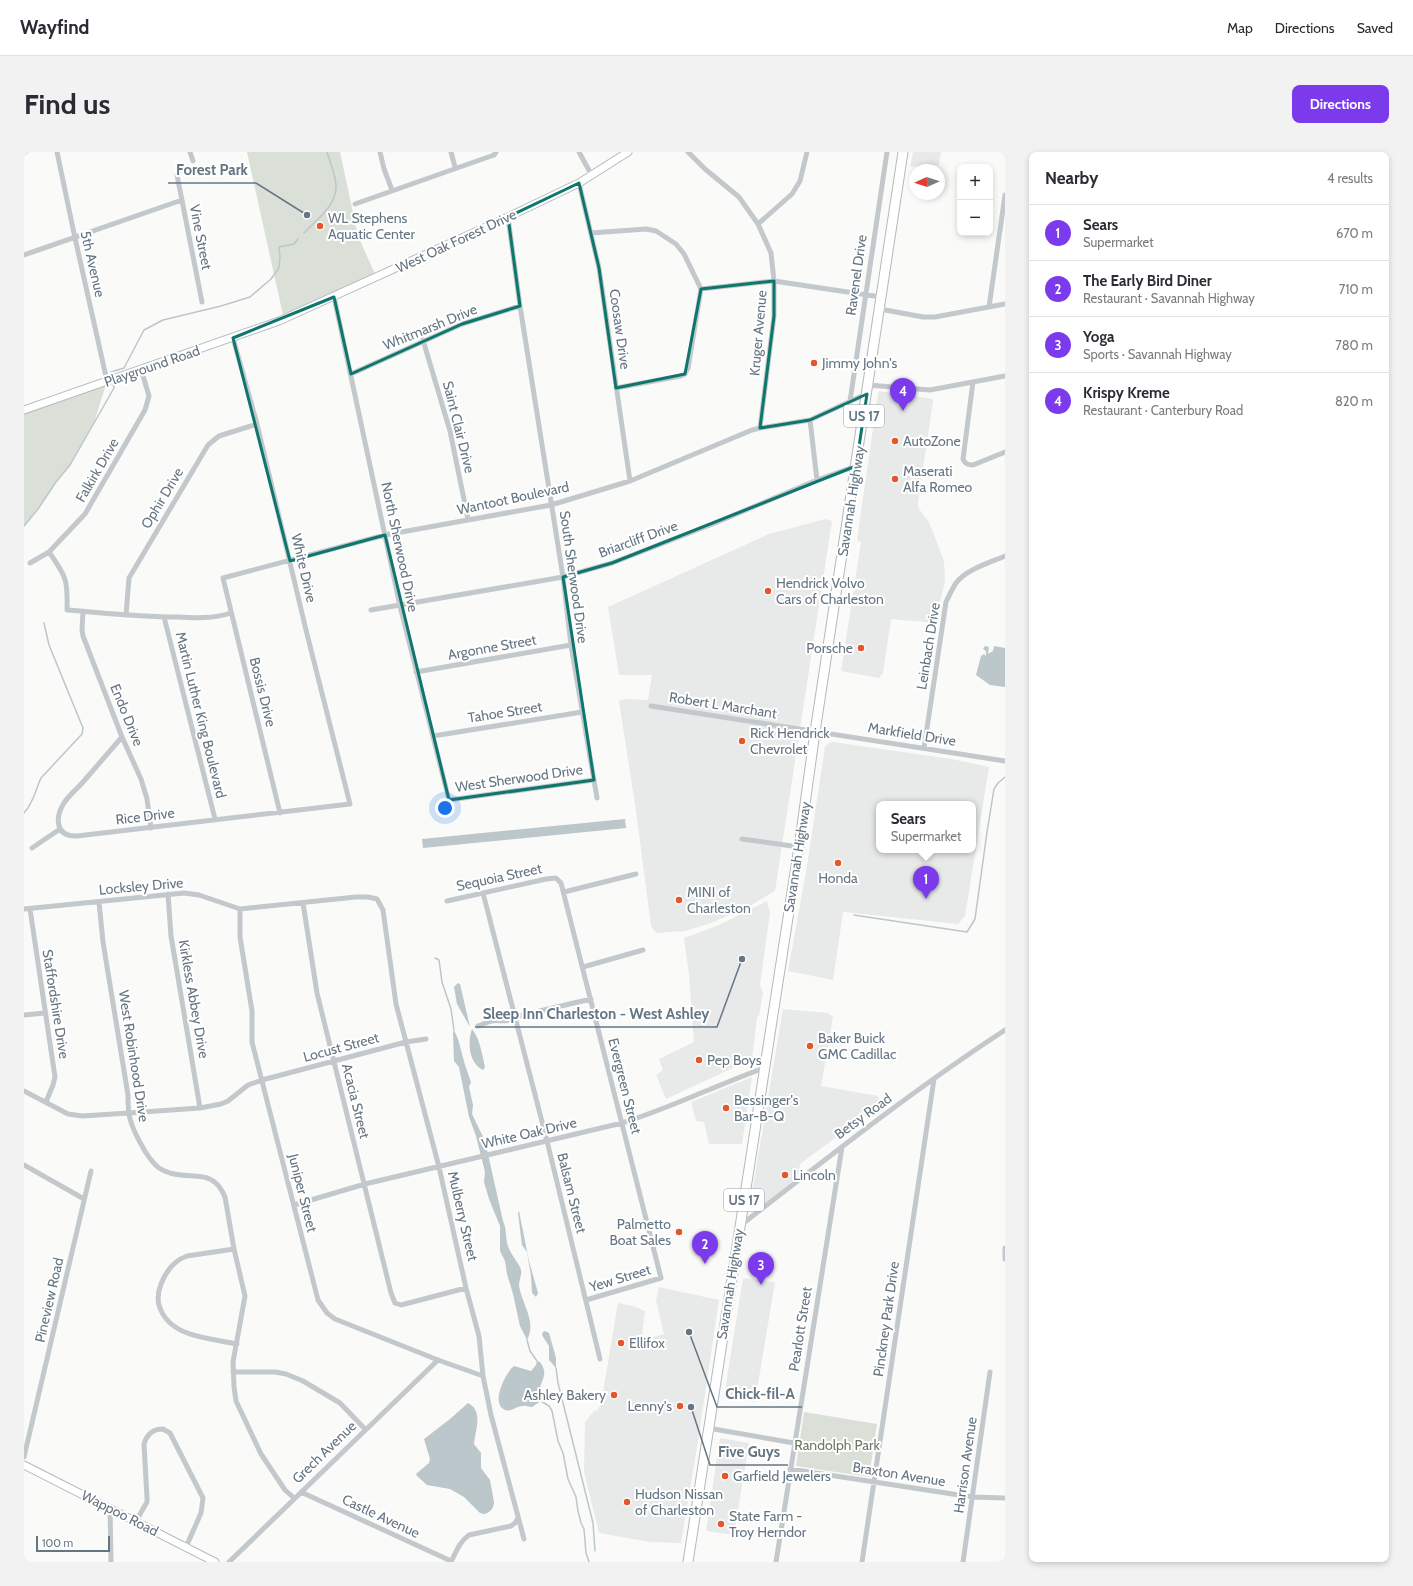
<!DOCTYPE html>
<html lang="en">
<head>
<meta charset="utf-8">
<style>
	body { margin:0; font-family:Cabin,sans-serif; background:#f2f2f3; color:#2b2b33 }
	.controls { position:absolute; right:12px; top:12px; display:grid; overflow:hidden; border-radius:8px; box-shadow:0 2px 6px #0003 }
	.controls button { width:36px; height:36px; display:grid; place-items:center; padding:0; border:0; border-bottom:1px solid #e1e1e2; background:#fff; color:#2b2b33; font:20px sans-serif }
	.compass { position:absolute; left:885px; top:12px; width:36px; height:36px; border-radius:50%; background:#fff; box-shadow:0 2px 6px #0003; rotate:267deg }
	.scale { position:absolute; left:12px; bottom:10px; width:74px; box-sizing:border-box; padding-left:4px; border:2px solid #657683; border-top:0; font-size:11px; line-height:14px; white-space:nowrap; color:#657683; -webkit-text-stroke:3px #fff; paint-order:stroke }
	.you { position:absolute; left:421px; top:656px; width:14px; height:14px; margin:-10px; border:3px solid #fff; border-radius:50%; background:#1a73e8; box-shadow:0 0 0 6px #1a73e833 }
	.badge { display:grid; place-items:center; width:26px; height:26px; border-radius:50%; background:#7c3aed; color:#fff; font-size:13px; font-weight:700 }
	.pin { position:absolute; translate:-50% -33px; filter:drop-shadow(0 1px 2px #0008) }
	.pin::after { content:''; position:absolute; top:21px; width:14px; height:12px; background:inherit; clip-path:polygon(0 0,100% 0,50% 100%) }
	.popup { position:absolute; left:852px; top:649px; width:100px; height:52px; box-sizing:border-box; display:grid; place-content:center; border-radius:8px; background:#fff; filter:drop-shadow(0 1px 3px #0005); font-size:13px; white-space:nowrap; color:#7c7c81 }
	.popup b { font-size:15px; color:#2b2b33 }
	.popup::after { content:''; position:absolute; left:50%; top:100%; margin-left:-8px; border:8px solid transparent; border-top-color:#fff }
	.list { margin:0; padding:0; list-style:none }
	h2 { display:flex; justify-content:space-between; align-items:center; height:52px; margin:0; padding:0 16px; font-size:17px }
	h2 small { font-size:13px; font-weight:400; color:#7c7c81 }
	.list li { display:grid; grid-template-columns:26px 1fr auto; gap:12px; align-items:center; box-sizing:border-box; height:56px; padding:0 16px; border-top:1px solid #e1e1e2 }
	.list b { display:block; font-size:15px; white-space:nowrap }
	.list p { margin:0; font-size:13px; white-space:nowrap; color:#7c7c81 }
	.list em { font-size:13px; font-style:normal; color:#7c7c81 }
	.map { position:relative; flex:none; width:981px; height:1410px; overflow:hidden; border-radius:8px }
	header { display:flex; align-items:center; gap:24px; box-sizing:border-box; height:56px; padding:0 20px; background:#fff; border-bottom:1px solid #e1e1e2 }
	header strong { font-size:19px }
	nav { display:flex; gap:22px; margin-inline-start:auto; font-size:14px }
	.intro { display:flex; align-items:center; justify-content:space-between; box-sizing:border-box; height:96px; padding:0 24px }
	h1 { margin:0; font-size:28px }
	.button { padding:10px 18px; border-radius:8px; background:#7c3aed; color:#fff; font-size:14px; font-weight:700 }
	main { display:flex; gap:24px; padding:0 24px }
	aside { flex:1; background:#fff; border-radius:8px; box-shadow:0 2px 6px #0003 }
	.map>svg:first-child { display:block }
</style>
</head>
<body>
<header>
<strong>Wayfind</strong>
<nav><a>Map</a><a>Directions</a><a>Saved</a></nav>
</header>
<div class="intro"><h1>Find us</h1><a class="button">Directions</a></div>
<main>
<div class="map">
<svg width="981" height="1410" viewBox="0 0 981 1410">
	<rect width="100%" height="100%" fill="#fafaf8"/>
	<!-- built -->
	<path fill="#e8e9e9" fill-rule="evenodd" d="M 889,0 L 917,0 L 915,13 L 886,15 Z
		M 855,239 L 909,247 L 909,249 L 894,351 L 895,357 L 905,370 L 920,409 L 921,429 L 911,471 L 867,467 L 859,521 L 855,526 L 817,519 L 837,390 L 833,388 L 854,242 Z
		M 801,367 L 808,369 L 751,739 L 724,755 L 687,771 L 661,779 L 632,781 L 627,774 L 612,659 L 595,549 L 602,547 L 624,548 L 628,523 L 595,523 L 584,455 L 745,382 Z
		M 809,590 L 928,607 L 965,615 L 941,764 L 934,772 L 819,760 L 809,828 L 764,819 L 783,714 L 801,595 L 805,591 ZM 855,652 L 949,652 L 949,698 L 855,698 Z
		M 743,749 L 746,761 L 736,833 L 739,841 L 735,864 L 733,865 L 728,907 L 642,947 L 632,923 L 639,918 L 635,907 L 670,890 L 665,823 L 660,786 L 695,773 Z
		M 759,857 L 804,861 L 809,865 L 797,934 L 854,944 L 857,952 L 776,1012 L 774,1025 L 734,1057 L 725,1058 Z
		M 728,925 L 718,992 L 685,992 L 680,970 L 672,969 L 667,950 Z
		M 719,1126 L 751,1130 L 731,1250 L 700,1245 Z
		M 635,1135 L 695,1148 L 674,1289 L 657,1391 L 626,1390 L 575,1381 L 560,1320 L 561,1270 L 571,1258 L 573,1259 L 577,1252 L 594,1151 L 612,1155 L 621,1159 L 618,1183 L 626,1186 L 640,1182 L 632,1149 Z
		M 696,1286 L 725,1291 L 710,1383 L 682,1379 Z"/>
	<!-- green -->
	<path fill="#dadfd7" d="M 223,0 L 316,0 L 334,84 L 351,122 L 259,163 Z
		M 83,229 L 70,271 L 46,313 L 32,330 L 14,356 L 0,374 L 0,258 Z
		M 780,1260 L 853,1272 L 845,1325 L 772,1314 Z"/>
	<!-- water -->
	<path fill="#bbc7cb" d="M 961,494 L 965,495 L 964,502 L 969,499 L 970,494 L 981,496 L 981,535 L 966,533 L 952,523 L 957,504 L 960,502 L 962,504 L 962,499 L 959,497 Z
		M 601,667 L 602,676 L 399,696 L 398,687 Z
		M 434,831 L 436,832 L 446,875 L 433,852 L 430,835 Z
		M 448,877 C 456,887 458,902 461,915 L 459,918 C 445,911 443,891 448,877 Z
		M 430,878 L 434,887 L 441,913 L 447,930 L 445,935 L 449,953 L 448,962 L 461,989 L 479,1069 C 483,1077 481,1085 484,1094 C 486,1102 496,1112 497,1118 C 498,1123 495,1128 495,1134 C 498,1152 513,1170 503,1188 L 496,1174 L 489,1142 L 483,1122 L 481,1109 L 476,1099 L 476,1074 L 465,1047 L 460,1030 L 461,1020 L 452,984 L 445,965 L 435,915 L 430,909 L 429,881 Z
		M 495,1059 L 505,1109 L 514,1141 L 512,1145 L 508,1141 L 507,1124 L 503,1100 L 498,1093 L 494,1061 Z
		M 521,1179 L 525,1181 L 532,1206 L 532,1216 L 525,1208 L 525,1194 L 518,1183 L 519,1180 Z
		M 513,1209 L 516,1210 C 524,1222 519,1224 516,1236 C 515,1240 517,1244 517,1249 L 508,1255 C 505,1255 502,1253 499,1254 C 492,1254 488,1260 481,1258 C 466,1252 481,1221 490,1214 L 507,1219 L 512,1213 Z
		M 444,1251 C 460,1259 451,1279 450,1292 L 457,1301 L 457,1316 L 466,1328 L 470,1350 C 470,1356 466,1361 460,1362 L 456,1361 L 440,1345 L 426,1337 L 403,1333 L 393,1324 L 392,1322 L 405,1311 L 406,1307 L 400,1287 L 426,1267 Z"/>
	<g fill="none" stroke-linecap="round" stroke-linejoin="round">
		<!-- stream -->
		<path stroke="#bbc7cb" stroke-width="1.5" d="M 280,81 C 292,68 311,55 312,36 C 313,27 306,10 303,0
			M 88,223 L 87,220 L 100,216 L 120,178 L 139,168 L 197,154 L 226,145 L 247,127 L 255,116 L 256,105 L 255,95 L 270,92 L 274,87
			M 0,374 L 14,357 L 32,330 L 46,313 L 90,236 L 89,231
			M 0,661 C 10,650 11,639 17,626 L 58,582 L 59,576 L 25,493 L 20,471
			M 830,763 L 943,780 L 951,767 L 963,680 L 970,637 L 974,631 L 981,625
			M 411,806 L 415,808 L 418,830 L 427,857 L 430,878
			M 503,1188 L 506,1199 L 513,1209
			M 532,1216 L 534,1231 L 569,1371 L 571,1399
			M 517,1249 L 525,1254 L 528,1259 L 534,1289 L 539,1301 L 544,1327 L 552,1345 L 554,1359 L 557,1371 L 560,1377 L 562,1401 L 565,1410"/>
		<defs>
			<path id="secondary" d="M 0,258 L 255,169 L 484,65 L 555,31 L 604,0
				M 0,1313 L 191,1410"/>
			<path id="trunk" d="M 664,1410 L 775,695 L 791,580 L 879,0"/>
		</defs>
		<!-- secondary casing -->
		<use href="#secondary" stroke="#b3babf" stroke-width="9"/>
		<!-- trunk casing -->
		<use href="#trunk" stroke="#b4b9bd" stroke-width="11"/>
		<!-- minor -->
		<path stroke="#c3c8cc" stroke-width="5" d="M 33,0 L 51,86 L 83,229
			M 166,0 L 169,9
			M 356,0 L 360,17 L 368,38
			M 427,0 L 431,15
			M 555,0 L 567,22
			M 664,0 L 681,17 L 715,45 L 734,72 L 747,101 L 750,129 L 750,164 L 736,276
			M 0,1 L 2,0
			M 153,23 L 178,150
			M 555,31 L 575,116 L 606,329
			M 331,52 L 470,3 L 472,0
			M 484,65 L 496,154 L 539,425 L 547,493 L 573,646
			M 734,72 L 768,42 L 776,29 L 783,0
			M 567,81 L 622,77 L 632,79 L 652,92 L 660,102 L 677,137 L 664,216 L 661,222 L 657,224 L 592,236
			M 0,103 L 158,48
			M 677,137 L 750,129 L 857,145
			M 310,145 L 376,454 L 425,648 L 570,628
			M 965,155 L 981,43
			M 856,157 L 899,165 L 911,165 L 981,152
			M 399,188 L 426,279 L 444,367
			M 327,222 L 438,172 L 496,154
			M 949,230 L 939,307 C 941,312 944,313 949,313 L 981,300
			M 844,233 L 906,238 L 981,224
			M 826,249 L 863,0
			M 786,268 L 793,328
			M 25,400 C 42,424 44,428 43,458 C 80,461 116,465 152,465 C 171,466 189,467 207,461
			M 6,411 L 25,400 L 61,362 L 121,258 L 125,244 L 117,217
			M 347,458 L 539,425 L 588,411 L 691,371 L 793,328 L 832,314
			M 59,459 L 58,478 L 59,484 L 98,585 L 117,627 L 123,647 L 127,676
			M 102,463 L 105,426 L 184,293 L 195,284 L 233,272
			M 140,465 L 191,667
			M 392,520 L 547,493
			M 627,554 L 981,609
			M 409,584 L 558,560
			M 98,585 C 85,600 72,615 59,630 C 53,637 45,643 40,651 C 31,665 31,685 53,684 L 326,652 L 282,478 L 233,272 L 209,186
			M 900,596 L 922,450 C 925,444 928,437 932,431 C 941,418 967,410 981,404
			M 256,661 L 199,426 L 361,383 L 527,353 L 606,329 L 728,278 L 736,276 L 786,268 L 842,242
			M 718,687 L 775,695
			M 8,696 L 36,677
			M 540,740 L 612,722
			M 459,741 L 523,989 L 576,1207
			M 144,742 L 147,784 L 176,956
			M 423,749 L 522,727 L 532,726 L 537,731 L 637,1126 L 562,1148
			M 75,750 L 79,790 L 104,943 C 104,949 104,956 105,962 C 107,976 123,1007 135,1016 C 138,1018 143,1020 146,1021 C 170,1028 189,1016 201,1045 L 210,1097 L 221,1144 L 209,1210 L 210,1235 L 212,1249 L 237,1302 L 261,1338 L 270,1346
			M 279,751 L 293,841 L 367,1141 L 371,1151 L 377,1153 L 442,1136
			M 0,757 L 160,741 L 175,743 L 216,757 L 332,745 L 344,745 L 353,747 L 359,758 L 372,852 L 415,1015 L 442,1136 L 455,1184 L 459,1224 L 467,1263 L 500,1387
			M 6,757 L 31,925 L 29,933 L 22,950
			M 216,757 L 216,785 L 228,859 L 228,890 L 294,1148 L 303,1161 L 311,1167 L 414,1208 L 459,1224
			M 559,815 L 619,798
			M 0,863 L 21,861
			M 454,874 C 458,873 463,870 467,869 C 476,867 483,872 490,865 L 567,847
			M 0,939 L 44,962 L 58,964 L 105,961 L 176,956 L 197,952 L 204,949 L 224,933 L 238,928 L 382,890 L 402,887
			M 0,1013 L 60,1047
			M 270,1053 L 341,1032 L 598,971 C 647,956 692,933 740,916
			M 717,1073 C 803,1006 889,938 981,878
			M 981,1096 L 981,1107
			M 210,1097 L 163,1104 C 149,1109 142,1119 137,1132 C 134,1140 133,1149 136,1156 C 147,1186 187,1186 213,1192
			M 209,1220 L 251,1220 L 262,1222 L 279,1229 L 316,1251 L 341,1277
			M 684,1276 L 770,1291
			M 0,1305 L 67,1019
			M 766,1317 L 948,1345 L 981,1346
			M 277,1340 L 427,1409
			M 86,1355 L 87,1410
			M 112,1369 L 123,1350 L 123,1346 L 120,1292 C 123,1282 129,1277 139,1277 L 146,1281 L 179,1346 L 177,1361 L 162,1395
			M 205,1410 L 414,1208
			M 427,1410 C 432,1400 436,1389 445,1383 L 487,1374 L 491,1371 L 494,1366
			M 752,1410 L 818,995
			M 838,1410 L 910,927
			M 939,1410 L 966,1220"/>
		<!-- secondary -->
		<use href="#secondary" stroke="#fff" stroke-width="7"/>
		<!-- trunk -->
		<use href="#trunk" stroke="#fff" stroke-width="9"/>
	</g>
	<!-- marked area -->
	<path fill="none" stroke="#0f766e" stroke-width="3" stroke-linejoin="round" d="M 555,31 L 575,116 L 592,236 L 661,222 L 677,137 L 750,129 L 750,164 L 736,276 L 786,268 L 843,242 L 832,314 L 588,411 L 539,425 L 570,628 L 425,648 L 361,383 L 266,409 L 209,186 L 310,145 L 327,222 L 438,172 L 496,154 L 484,65 Z"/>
	<!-- markers -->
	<g fill="#e4572e" stroke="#fff" stroke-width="1.5">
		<circle cx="296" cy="74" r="4"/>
		<circle cx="790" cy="211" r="4"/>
		<circle cx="871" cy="289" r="4"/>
		<circle cx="871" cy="327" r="4"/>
		<circle cx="744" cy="439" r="4"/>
		<circle cx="837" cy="496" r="4"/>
		<circle cx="718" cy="589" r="4"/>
		<circle cx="814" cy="711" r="4"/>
		<circle cx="655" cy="748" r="4"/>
		<circle cx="786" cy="894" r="4"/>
		<circle cx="675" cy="908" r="4"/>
		<circle cx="702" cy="956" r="4"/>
		<circle cx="761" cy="1023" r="4"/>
		<circle cx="655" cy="1080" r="4"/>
		<circle cx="597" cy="1191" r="4"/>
		<circle cx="590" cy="1243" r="4"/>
		<circle cx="656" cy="1254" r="4"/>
		<circle cx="701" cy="1324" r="4"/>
		<circle cx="603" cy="1350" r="4"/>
		<circle cx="697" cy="1372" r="4"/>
	</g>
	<g text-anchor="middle" stroke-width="4" stroke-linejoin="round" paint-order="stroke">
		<!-- shield labels -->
		<g fill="#fff" stroke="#939fa8" stroke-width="1">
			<rect x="820" y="253" width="40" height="22" rx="3"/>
			<rect x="700" y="1037" width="40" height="22" rx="3"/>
		</g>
		<g font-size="13" font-weight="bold" fill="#657683">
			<text x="840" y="269">US 17</text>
			<text x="720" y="1053">US 17</text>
		</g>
		<!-- poi labels -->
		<g font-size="14" fill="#657683" stroke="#fff" text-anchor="start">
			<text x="304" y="71">WL Stephens<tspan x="304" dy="16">Aquatic Center</tspan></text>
			<text x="798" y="216">Jimmy John's</text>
			<text x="879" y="294">AutoZone</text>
			<text x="879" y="324">Maserati<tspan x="879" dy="16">Alfa Romeo</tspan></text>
			<text x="752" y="436">Hendrick Volvo<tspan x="752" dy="16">Cars of Charleston</tspan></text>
			<text x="829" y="501" text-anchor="end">Porsche</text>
			<text x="726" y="586">Rick Hendrick<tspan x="726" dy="16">Chevrolet</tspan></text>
			<text x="814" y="731" text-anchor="middle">Honda</text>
			<text x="663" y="745">MINI of<tspan x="663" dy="16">Charleston</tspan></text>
			<text x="794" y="891">Baker Buick<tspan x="794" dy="16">GMC Cadillac</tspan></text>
			<text x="683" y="913">Pep Boys</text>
			<text x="710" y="953">Bessinger's<tspan x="710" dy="16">Bar-B-Q</tspan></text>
			<text x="769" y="1028">Lincoln</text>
			<text x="647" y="1077" text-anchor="end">Palmetto<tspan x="647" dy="16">Boat Sales</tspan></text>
			<text x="605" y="1196">Ellifox</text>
			<text x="582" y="1248" text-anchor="end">Ashley Bakery</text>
			<text x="648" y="1259" text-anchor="end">Lenny's</text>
			<text x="709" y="1329">Garfield Jewelers</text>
			<text x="611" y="1347">Hudson Nissan<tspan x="611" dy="16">of Charleston</tspan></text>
			<text x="705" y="1369">State Farm -<tspan x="705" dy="16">Troy Herndor</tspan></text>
		</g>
		<!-- street labels -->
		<g font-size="14" fill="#657683" stroke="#fff">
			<text transform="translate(177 85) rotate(79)" y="5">Vine Street</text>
			<text transform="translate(432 89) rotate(-25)" y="5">West Oak Forest Drive</text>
			<text transform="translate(69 112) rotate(77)" y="5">5th Avenue</text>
			<text transform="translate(832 123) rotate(-82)" y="5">Ravenel Drive</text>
			<text transform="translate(406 175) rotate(-22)" y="5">Whitmarsh Drive</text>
			<text transform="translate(596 177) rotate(82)" y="5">Coosaw Drive</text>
			<text transform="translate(734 181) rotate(-85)" y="5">Kruger Avenue</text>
			<text transform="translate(128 214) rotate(-19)" y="5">Playground Road</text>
			<text transform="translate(435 275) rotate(76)" y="5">Saint Clair Drive</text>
			<text transform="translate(73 318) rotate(-60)" y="5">Falkirk Drive</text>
			<text transform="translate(138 346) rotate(-59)" y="5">Ophir Drive</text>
			<text transform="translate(489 346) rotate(-12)" y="5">Wantoot Boulevard</text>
			<text transform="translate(827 349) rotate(-81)" y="5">Savannah Highway</text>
			<text transform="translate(614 387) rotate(-20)" y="5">Briarcliff Drive</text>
			<text transform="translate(376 395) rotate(78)" y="5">North Sherwood Drive</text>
			<text transform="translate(280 416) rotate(77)" y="5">White Drive</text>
			<text transform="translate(550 425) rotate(82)" y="5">South Sherwood Drive</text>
			<text transform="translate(904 494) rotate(-81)" y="5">Leinbach Drive</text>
			<text transform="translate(468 495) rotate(-10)" y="5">Argonne Street</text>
			<text transform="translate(239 540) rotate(76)" y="5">Bossis Drive</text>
			<text transform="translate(699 553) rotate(9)" y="5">Robert L Marchant</text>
			<text transform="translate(481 560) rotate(-9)" y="5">Tahoe Street</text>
			<text transform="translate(103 563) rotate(68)" y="5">Endo Drive</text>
			<text transform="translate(177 563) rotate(76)" y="5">Martin Luther King Boulevard</text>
			<text transform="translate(888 582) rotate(9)" y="5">Markfield Drive</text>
			<text transform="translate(495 626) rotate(-8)" y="5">West Sherwood Drive</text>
			<text transform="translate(121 664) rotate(-7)" y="5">Rice Drive</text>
			<text transform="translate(773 705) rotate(-81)" y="5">Savannah Highway</text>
			<text transform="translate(475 725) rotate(-12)" y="5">Sequoia Street</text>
			<text transform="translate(117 734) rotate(-5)" y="5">Locksley Drive</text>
			<text transform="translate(170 847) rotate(80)" y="5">Kirkless Abbey Drive</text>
			<text transform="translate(32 852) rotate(81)" y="5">Staffordshire Drive</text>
			<text transform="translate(317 895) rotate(-15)" y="5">Locust Street</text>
			<text transform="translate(110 904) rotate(81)" y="5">West Robinhood Drive</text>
			<text transform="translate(601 934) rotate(76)" y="5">Evergreen Street</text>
			<text transform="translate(332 949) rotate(76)" y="5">Acacia Street</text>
			<text transform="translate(839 964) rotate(-36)" y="5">Betsy Road</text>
			<text transform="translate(505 981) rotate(-13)" y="5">White Oak Drive</text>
			<text transform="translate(279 1041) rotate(76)" y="5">Juniper Street</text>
			<text transform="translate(548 1041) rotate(76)" y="5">Balsam Street</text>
			<text transform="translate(439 1064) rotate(77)" y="5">Mulberry Street</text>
			<text transform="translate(596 1126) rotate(-17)" y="5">Yew Street</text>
			<text transform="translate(706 1132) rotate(-81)" y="5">Savannah Highway</text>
			<text transform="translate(25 1148) rotate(-77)" y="5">Pineview Road</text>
			<text transform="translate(862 1167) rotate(-82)" y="5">Pinckney Park Drive</text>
			<text transform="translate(776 1177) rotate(-81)" y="5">Pearlott Street</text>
			<text transform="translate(300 1300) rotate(-44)" y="5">Grech Avenue</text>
			<text transform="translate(941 1313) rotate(-82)" y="5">Harrison Avenue</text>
			<text transform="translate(875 1322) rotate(9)" y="5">Braxton Avenue</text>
			<text transform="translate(96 1361) rotate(27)" y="5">Wappoo Road</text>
			<text transform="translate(357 1364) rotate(25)" y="5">Castle Avenue</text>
		</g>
		<!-- park labels -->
		<g font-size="14" fill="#687a64" stroke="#fff">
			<text x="813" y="1298">Randolph Park</text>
		</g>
	</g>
	<!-- callouts -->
	<path fill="none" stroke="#657683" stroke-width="1.5" d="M283 63L232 31H144M718 807L693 875H451M665 1180L693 1255H778M667 1255L686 1313H764"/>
	<g fill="#657683" stroke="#fff" stroke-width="1.5">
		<circle cx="283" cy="63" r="4"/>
		<circle cx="718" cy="807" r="4"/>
		<circle cx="665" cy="1180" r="4"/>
		<circle cx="667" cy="1255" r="4"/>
	</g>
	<g font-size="15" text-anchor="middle" font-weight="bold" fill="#657683" stroke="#fff" stroke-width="4" stroke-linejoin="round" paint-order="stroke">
		<text x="188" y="23">Forest Park</text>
		<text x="572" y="867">Sleep Inn Charleston - West Ashley</text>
		<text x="736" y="1247">Chick-fil-A</text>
		<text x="725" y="1305">Five Guys</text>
	</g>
</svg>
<div class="controls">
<button>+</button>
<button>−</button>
</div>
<svg class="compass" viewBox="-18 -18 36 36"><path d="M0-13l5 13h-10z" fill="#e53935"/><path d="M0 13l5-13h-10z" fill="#7c7c81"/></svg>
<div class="scale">100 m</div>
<div class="you"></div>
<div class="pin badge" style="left:902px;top:747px">1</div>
<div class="popup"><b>Sears</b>Supermarket</div>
<div class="pin badge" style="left:681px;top:1112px">2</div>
<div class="pin badge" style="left:737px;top:1133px">3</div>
<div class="pin badge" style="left:879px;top:259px">4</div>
</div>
<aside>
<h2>Nearby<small>4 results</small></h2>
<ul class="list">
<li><span class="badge">1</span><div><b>Sears</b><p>Supermarket</p></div><em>670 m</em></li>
<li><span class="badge">2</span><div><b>The Early Bird Diner</b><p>Restaurant · Savannah Highway</p></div><em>710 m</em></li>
<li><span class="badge">3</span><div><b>Yoga</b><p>Sports · Savannah Highway</p></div><em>780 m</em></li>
<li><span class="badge">4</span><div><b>Krispy Kreme</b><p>Restaurant · Canterbury Road</p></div><em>820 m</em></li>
</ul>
</aside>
</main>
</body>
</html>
